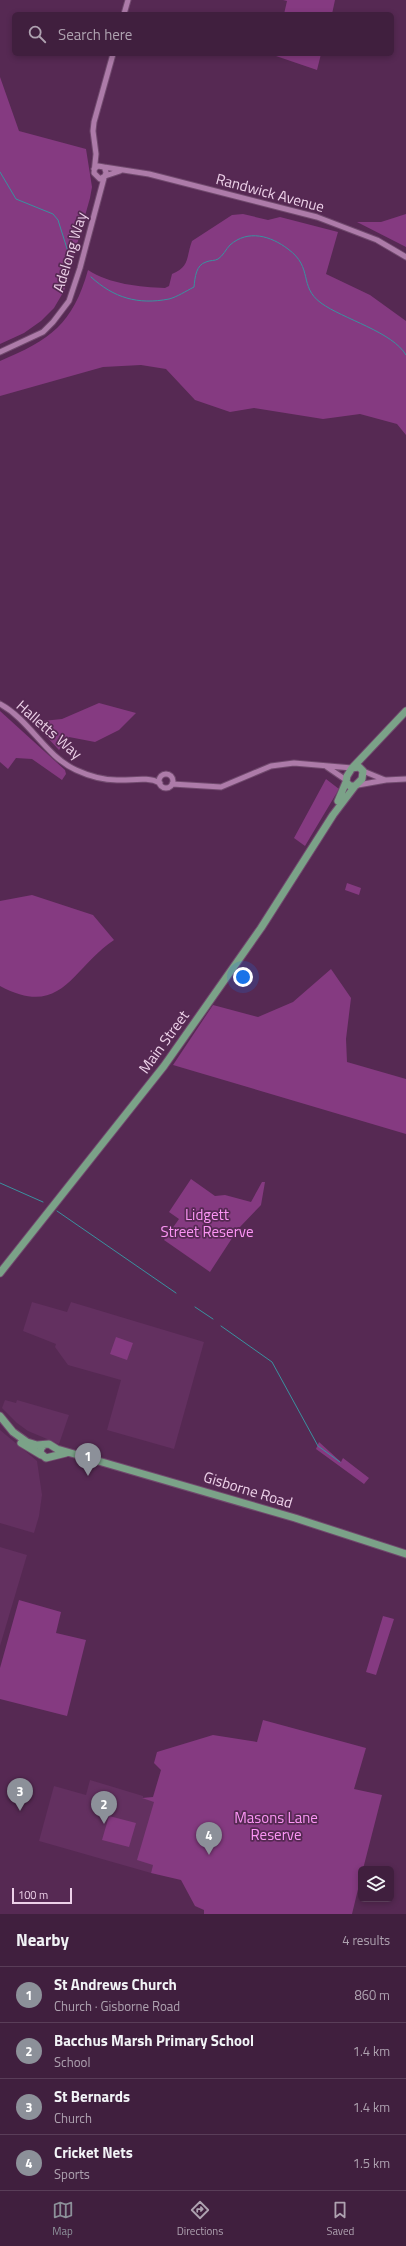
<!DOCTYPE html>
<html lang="en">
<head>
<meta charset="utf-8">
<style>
	body { margin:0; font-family:"Titillium Web",sans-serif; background:#472745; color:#f1f3f6 }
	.controls { position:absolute; right:12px; bottom:12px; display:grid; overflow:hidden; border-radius:6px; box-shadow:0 2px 6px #0003 }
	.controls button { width:36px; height:36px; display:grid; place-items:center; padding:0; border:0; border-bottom:1px solid #593d58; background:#401f3e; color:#f1f3f6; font:20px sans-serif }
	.scale { position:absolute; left:12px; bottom:10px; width:60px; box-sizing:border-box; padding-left:4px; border:2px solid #edd1e9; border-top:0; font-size:11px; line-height:14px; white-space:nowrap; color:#edd1e9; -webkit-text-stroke:3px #562953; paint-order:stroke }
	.you { position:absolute; left:243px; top:977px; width:14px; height:14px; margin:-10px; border:3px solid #fff; border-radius:50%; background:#1a73e8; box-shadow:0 0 0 6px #1a73e833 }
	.badge { display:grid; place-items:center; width:26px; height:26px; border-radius:50%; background:#8c9099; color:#fff; font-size:13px; font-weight:700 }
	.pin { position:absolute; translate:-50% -33px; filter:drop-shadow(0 1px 2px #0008) }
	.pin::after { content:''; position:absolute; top:21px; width:14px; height:12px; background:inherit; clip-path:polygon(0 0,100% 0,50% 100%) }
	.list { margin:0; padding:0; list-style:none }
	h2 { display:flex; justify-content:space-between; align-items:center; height:52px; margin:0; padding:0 16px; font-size:17px }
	h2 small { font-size:13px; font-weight:400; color:#aea2b0 }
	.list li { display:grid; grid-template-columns:26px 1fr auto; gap:12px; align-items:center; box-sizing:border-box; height:56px; padding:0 16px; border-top:1px solid #593d58 }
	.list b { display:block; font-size:15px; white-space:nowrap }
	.list p { margin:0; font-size:13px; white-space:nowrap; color:#aea2b0 }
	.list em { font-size:13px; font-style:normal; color:#aea2b0 }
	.icon { flex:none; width:22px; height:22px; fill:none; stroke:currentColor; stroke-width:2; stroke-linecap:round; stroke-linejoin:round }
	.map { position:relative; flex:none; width:406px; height:1914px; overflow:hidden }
	.search { position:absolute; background:#401f3e; box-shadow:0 2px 6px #0003; left:12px; right:12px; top:12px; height:44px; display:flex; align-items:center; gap:10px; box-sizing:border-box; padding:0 14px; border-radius:6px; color:#aea2b0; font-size:15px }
	.sheet { height:276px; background:#401f3e }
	nav { display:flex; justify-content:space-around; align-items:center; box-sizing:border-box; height:56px; border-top:1px solid #593d58; background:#401f3e; font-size:11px; color:#aea2b0 }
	nav a { display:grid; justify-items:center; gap:2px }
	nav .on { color:#8c9099 }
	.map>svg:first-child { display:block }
</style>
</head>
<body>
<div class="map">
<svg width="406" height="1914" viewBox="0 0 406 1914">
	<rect width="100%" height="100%" fill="#562953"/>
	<!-- built -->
	<path fill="#633060" d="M 32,1302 L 67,1312 L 71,1302 L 204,1342 L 174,1449 L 107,1430 L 121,1380 L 68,1365 L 55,1347 L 56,1344 L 23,1331 Z
		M 5,1400 L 16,1403 L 17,1400 L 69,1415 L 59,1444 L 28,1431 L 17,1423 L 2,1408 Z
		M 0,1430 L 37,1461 L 42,1495 L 39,1516 L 34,1533 L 0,1523 Z
		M 0,1547 L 27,1555 L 0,1646 Z
		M 90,1780 L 143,1796 L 143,1798 L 170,1806 L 151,1873 L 39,1841 L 54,1786 L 86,1795 Z"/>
	<!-- green -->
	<path fill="#853a81" d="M 283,0 L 335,0 L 332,14 L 284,14 L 287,1 Z
		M 277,54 L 321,54 L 317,70 L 276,56 Z
		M 0,77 L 19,131 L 86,149 L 92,187 L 90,198 L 64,291 L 54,308 L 41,321 L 24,333 L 0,344 Z
		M 243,214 L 268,220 L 280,217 L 338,232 L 326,274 L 370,295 L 406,321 L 406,435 L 397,424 L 360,414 L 323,419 L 254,408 L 230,412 L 195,400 L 166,369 L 141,365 L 103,367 L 0,396 L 0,361 C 50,340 73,324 88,270 C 109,284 140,287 165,288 L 169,286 L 172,274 C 190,267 186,257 192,241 L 232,215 Z
		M 406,214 L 406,247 L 357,222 L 381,222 Z
		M 99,703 L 136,713 L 119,730 L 95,742 L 69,737 L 59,750 L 33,722 L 62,719 Z
		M 0,711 L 65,770 L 66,774 L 62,780 L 32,759 L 16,758 L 8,769 L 0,762 Z
		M 326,779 L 339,789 L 305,846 L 294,838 Z
		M 347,883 L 361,888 L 359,895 L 345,890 Z
		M 32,895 L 93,915 L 114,940 C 71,969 62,1019 0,986 L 0,901 Z
		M 331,969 L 351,998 L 346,1039 L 347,1062 L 406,1079 L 406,1134 L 173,1065 L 213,1005 L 258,1017 L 293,1002 Z
		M 191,1179 L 215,1196 L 225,1195 L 251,1202 L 262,1182 L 265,1182 L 261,1205 L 238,1229 L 210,1272 L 164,1240 L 179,1219 L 169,1212 Z
		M 116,1337 L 133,1343 L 127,1360 L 110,1354 Z
		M 319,1442 L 341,1462 L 343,1458 L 369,1478 L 364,1484 L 316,1449 Z
		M 19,1600 L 61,1612 L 56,1633 L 86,1640 L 67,1716 L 0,1699 L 0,1668 Z
		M 383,1616 L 394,1619 L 376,1675 L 366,1672 Z
		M 263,1720 L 366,1748 L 354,1789 L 382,1795 L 363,1869 L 361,1869 L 361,1877 L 352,1914 L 204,1914 L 204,1910 L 195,1906 L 181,1880 L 151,1873 L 153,1865 L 137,1860 L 154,1802 L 142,1798 L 153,1797 L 161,1770 L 154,1763 L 157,1752 L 213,1735 L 257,1742 Z
		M 109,1816 L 136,1823 L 129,1847 L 102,1840 Z"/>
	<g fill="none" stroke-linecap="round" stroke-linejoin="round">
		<!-- stream -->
		<path stroke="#3a919f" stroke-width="1" d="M 0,172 L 16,199 L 53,214 L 58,220 L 70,258
			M 91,277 C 114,298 138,305 169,299 C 177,297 186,291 194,287 C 195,277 196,265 206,262 C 210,260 215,261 218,259 C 223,256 226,249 230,245 C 248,229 271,236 288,249 C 314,268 298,286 321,303 C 343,319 393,332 406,355
			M 0,1183 L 43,1202
			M 57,1211 L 176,1293
			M 195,1307 L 213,1319
			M 221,1326 L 272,1362 L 318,1446 L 340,1462"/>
		<defs>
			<path id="minor" d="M 124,14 L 128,0
				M 104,167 L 149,174 L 317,217 L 377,240 L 406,257
				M 94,169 L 98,166 L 104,167 L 106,172 L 105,176 L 100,179 L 94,173 L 96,154 L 93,131 L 94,122 L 113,54
				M 105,176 L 120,171
				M 0,352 L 43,332 L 53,322 L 69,301 L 80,268 L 104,178
				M 0,704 C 30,720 45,756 76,770 C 89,776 103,780 117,780 C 131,781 147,776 160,783
				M 327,767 L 346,780
				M 363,771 L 385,780
				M159 781a7 7 0 1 1 14 0a7 7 0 1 1-14 0Z
				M 172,784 L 221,787 L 271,766 L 294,763 L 352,768
				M 358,785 L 386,780 L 406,779"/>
			<path id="major" d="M 353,767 L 406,711
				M 359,767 L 363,771 L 362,779 L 355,786 L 350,786 L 346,782 L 347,776 L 352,768 Z
				M 338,801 L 346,782
				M 0,1273 L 164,1066 L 261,928 L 333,815 L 355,786
				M 0,1416 L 13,1432 L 27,1442 L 37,1445 L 49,1444 L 57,1449 L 295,1518 L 406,1554
				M 21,1443 L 41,1455
				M 44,1445 L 41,1448 L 40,1453 L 46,1458 L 66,1453"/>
		</defs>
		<!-- minor casing -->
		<use href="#minor" stroke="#70496d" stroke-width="7"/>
		<!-- major casing -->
		<use href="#major" stroke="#70496d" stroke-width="9"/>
		<!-- minor -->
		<use href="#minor" stroke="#ad7ba9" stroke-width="5"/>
		<!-- major -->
		<use href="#major" stroke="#7ba288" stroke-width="7"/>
	</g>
	<g text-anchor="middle" stroke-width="3.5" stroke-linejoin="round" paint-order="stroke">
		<!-- street labels -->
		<g font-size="15" fill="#edd1e9" stroke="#562953">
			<text transform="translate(270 193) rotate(15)" y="5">Randwick Avenue</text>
			<text transform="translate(70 252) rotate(-73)" y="5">Adelong Way</text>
			<text transform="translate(49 730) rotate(41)" y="5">Halletts Way</text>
			<text transform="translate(164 1042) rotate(-54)" y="5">Main Street</text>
			<text transform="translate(248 1490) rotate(17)" y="5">Gisborne Road</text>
		</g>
		<!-- park labels -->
		<g font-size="15" fill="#fd96f6" stroke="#562953">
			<text x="207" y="1220">Lidgett<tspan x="207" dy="17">Street Reserve</tspan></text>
			<text x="276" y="1823">Masons Lane<tspan x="276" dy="17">Reserve</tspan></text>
		</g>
	</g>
</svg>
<div class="controls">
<button><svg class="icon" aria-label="layers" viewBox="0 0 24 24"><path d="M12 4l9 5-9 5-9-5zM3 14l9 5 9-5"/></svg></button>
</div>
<div class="scale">100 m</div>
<div class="you"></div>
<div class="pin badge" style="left:88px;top:1476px">1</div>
<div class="pin badge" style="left:104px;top:1824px">2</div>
<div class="pin badge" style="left:20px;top:1811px">3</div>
<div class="pin badge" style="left:209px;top:1855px">4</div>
<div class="search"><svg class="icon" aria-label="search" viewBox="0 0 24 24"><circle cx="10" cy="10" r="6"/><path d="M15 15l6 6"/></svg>Search here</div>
</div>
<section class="sheet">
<h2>Nearby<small>4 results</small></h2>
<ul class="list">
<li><span class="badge">1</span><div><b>St Andrews Church</b><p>Church · Gisborne Road</p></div><em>860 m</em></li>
<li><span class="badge">2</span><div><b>Bacchus Marsh Primary School</b><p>School</p></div><em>1.4 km</em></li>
<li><span class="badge">3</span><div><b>St Bernards</b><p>Church</p></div><em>1.4 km</em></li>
<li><span class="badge">4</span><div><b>Cricket Nets</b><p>Sports</p></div><em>1.5 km</em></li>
</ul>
</section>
<nav>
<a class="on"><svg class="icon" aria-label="map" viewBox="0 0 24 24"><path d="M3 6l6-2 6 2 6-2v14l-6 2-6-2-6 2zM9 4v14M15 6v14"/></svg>Map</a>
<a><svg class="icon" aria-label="directions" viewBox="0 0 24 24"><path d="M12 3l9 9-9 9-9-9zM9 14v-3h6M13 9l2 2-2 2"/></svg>Directions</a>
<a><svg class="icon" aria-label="saved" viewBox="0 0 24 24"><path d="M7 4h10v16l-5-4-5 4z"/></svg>Saved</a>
</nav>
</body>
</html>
